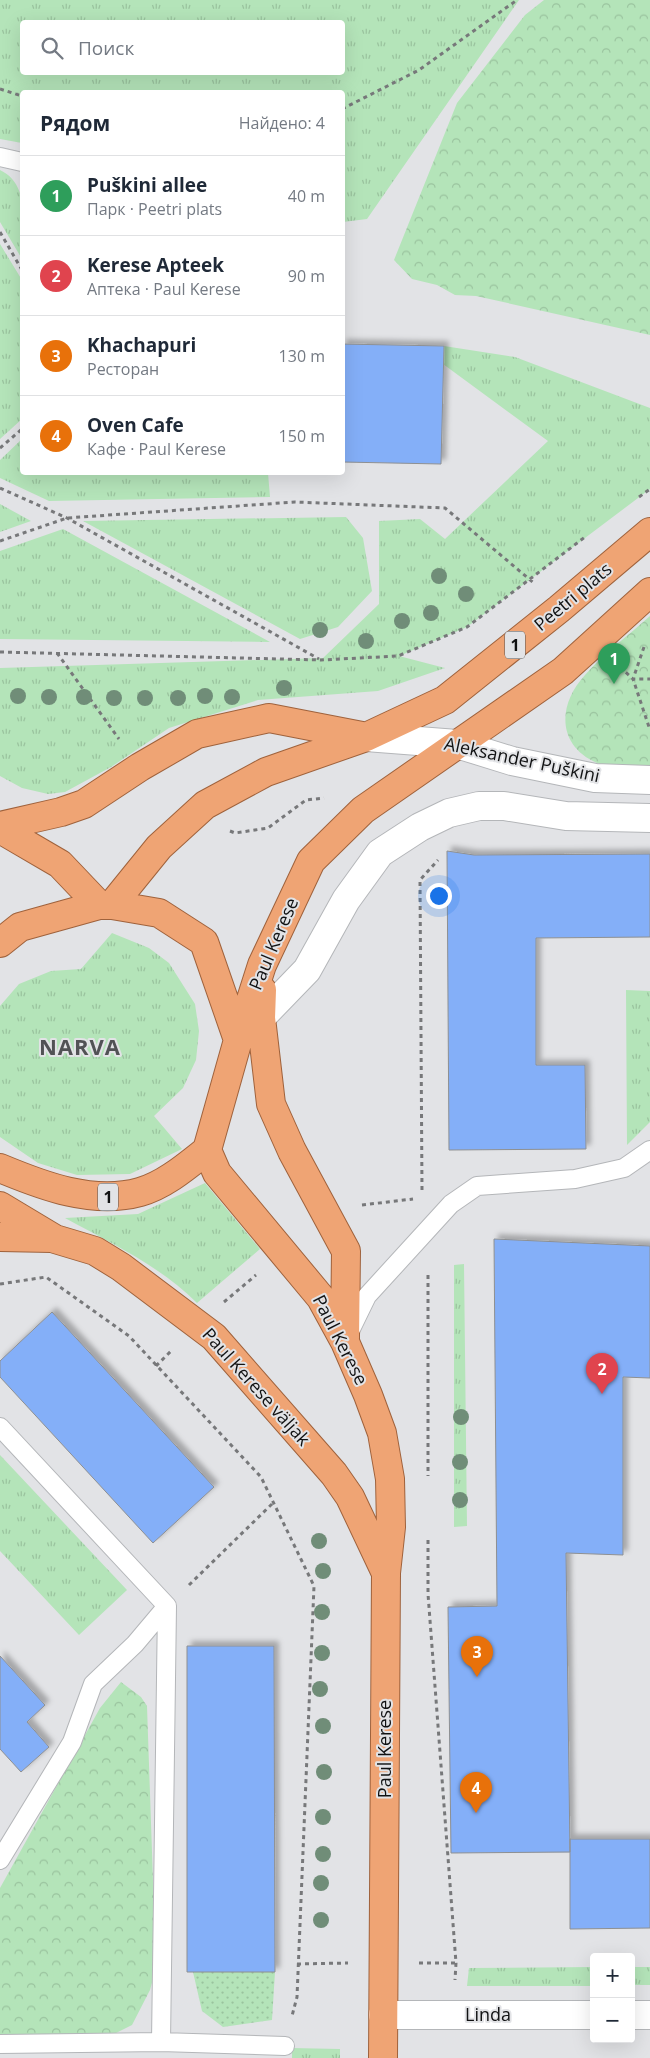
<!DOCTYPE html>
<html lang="ru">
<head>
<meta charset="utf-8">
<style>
	body { margin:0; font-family:"Open Sans",sans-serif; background:#f2f2f3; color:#1f2937 }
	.controls { position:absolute; right:15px; bottom:15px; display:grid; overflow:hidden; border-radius:5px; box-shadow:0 5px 20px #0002 }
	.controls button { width:45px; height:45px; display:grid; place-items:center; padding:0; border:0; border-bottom:1px solid #e0e1e3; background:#fff; color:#1f2937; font:25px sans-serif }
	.you { position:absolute; left:438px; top:895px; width:18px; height:18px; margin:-12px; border:4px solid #fff; border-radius:50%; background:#1a73e8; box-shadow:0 0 0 8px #1a73e833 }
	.badge { display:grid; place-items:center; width:32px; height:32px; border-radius:50%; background:#1d6a6e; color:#fff; font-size:16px; font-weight:700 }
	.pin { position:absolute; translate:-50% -41px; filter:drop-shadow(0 1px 2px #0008) }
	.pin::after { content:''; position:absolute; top:26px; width:18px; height:15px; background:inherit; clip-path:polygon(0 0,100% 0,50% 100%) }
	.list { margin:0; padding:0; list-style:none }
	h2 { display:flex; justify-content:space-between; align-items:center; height:65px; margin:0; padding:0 20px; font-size:21px }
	h2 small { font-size:16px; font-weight:400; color:#747a83 }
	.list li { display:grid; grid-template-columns:32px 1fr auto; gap:15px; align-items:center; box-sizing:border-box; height:80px; padding:0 20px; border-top:1px solid #e0e1e3 }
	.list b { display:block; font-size:19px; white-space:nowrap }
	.list p { margin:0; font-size:16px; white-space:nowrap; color:#747a83 }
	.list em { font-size:16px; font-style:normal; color:#747a83 }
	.icon { flex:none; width:28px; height:28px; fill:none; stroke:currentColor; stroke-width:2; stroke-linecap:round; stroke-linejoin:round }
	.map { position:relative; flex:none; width:650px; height:2058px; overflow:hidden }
	.search { position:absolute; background:#fff; box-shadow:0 5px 20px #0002; left:20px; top:20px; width:325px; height:55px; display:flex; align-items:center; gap:12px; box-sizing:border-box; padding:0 18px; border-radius:5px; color:#747a83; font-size:19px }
	.panel { position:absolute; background:#fff; box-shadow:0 5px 20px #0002; left:20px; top:90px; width:325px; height:385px; border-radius:5px }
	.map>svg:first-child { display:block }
</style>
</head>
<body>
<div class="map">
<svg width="650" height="2058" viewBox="0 0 650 2058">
	<defs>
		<pattern id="grass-tufts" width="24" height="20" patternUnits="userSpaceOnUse" patternTransform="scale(1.25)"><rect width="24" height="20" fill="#b4e4b9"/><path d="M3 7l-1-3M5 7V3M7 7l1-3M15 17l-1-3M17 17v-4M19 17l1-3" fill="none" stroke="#9ac39e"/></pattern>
		<pattern id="park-crowns" width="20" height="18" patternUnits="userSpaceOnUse" patternTransform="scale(1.25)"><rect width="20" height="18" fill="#b4e4b9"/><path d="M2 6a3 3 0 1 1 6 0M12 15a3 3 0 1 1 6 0" fill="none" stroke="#9ac39e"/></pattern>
		<pattern id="garden-dots" width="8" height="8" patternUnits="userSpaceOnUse" patternTransform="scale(1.25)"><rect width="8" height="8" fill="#b4e4b9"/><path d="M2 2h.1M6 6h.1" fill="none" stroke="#9ac39e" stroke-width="1.8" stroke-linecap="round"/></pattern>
		<filter id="shadow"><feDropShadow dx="4.5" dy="-4.5" stdDeviation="2.5" flood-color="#0004"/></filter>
	</defs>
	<rect width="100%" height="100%" fill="#e2e3e6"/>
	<!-- grass -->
	<path fill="url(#grass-tufts)" fill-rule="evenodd" d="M 0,0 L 519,0 L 367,219 L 343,222 L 342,92 L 22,92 L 22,143 L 0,139 ZM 22,22 L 342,22 L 342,72 L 22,72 Z
		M 0,170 C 32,185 23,230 22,259 L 0,222 Z
		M 0,244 L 22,280 L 22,419 L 0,439 Z
		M 444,346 L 515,357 L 650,408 L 650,489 L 467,627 L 399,656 L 445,668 L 378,691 L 258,700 L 169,728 L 111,767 L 65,792 L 48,794 L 22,788 L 0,776 L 0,668 L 323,658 L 379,604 L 379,521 L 420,519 L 445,539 L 548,441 L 443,364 Z
		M 22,439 L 22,472 L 268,473 L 270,497 L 49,501 L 0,478 L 0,460 Z
		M 0,504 L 31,521 L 0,532 Z
		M 346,517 L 363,538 L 372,591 L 338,627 L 300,639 L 83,521 Z
		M 63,529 L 270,642 L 0,639 L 0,551 Z
		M 112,933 L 149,948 L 169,963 L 195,1004 L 199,1031 L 196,1060 L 183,1088 L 154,1116 L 182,1149 L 130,1174 L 77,1175 L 38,1163 L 0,1137 L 0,1006 L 19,984 L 51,971 L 81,969 Z
		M 626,990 L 650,991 L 650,1122 L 627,1145 Z
		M 205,1183 L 260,1249 L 197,1303 C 160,1266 111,1243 65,1218 L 138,1214 Z
		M 464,1264 L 467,1526 L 454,1527 L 454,1265 Z
		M 0,1455 L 127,1590 L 79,1635 L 0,1551 Z
		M 594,1967 L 594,1986 L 467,1986 L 469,1968 Z
		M 631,1967 L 650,1967 L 650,1985 L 631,1985 Z
		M 292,2048 L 340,2049 L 340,2058 L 292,2058 Z"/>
	<!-- park -->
	<path fill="url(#park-crowns)" d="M 544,0 L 650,0 L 650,335 L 476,296 L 455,295 L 437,285 L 412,279 L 394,260 L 457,103 L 525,15 Z
		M 650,616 L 650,766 C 634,766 612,770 597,763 C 556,745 558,704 585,675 C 604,653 629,635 650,616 Z
		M 121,1682 L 141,1697 L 147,1706 L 156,1968 L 150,1990 L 132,2025 L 110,2036 L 0,2039 L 0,1888 L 100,1708 Z"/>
	<!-- garden -->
	<path fill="url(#garden-dots)" d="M 193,1972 L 275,1972 L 272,2020 L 223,2027 L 202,2011 Z"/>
	<!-- building -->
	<path fill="#84aff8" stroke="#8e9092" filter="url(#shadow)" d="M 342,344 L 444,346 L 441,464 L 342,462 Z
		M 447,851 L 474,855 L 650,854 L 650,937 L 536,938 L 536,1065 L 585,1065 L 586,1149 L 449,1150 Z
		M 494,1239 L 650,1246 L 650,1378 L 623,1377 L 623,1555 L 566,1553 L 570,1852 L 451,1853 L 448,1607 L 497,1606 Z
		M 52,1312 L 214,1487 L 153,1543 L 0,1377 L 0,1361 Z
		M 187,1646 L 274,1646 L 275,1972 L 187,1972 Z
		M 0,1656 L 45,1705 L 27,1722 L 49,1747 L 21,1772 L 0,1749 Z
		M 570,1839 L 650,1839 L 650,1928 L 570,1929 Z"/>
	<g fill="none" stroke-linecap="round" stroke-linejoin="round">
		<defs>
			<path id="service" d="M 0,157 L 22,162
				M 349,1333 L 367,1296 L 451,1204 L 477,1186 L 575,1179 L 624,1168 L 650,1150
				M 0,1427 L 167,1606 L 135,1644 L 93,1684 L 72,1742 L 0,1860
				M 161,2042 L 285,2046
				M 0,2044 L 161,2042 L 167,1606"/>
			<path id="minor" d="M 383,2015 L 594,2015
				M 631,2015 L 650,2015"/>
			<path id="tertiary" d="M 366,737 L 457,744 L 512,761 L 595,778 L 650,780
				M 248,1031 L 307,970 L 346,900 L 380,853 L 420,827 L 449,813 L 479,806 L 504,806 L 566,816 L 650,818"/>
			<path id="trunk" d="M 0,826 L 61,812 L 84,804 L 140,767 L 197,734 L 269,718 L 362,736
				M 0,829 L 60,864 L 99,905
				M 112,905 L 159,847 L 205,805 L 266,772 L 366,737 L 445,700 L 559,609 L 650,532
				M 0,943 L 20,927 L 99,905 L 112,905 L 159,913 L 204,942 L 238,1040
				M 262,990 L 261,1018 L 271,1104 L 292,1151 L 346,1251 L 345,1338
				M 0,1168 C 43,1186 93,1205 140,1192 C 165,1185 188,1165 207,1150
				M 0,1206 L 55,1239 L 95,1251 L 121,1267 L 214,1337 L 334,1474 L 350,1497 L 385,1571
				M 0,1237 L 51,1238
				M 383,2058 L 386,1573 L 391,1527 L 390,1479 L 382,1433 L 368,1395 L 345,1342 L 321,1298 L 217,1173 L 207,1150 L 238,1040 L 262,965 L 311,861 L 363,810 L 563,671 L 650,592"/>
		</defs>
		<!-- service casing -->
		<use href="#service" stroke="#b4b6b9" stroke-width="20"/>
		<!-- minor casing -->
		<use href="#minor" stroke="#b4b6b9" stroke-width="30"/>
		<!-- tertiary casing -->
		<use href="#tertiary" stroke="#b4b6b9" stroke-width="30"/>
		<!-- trunk casing -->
		<use href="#trunk" stroke="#9f623c" stroke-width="30"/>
		<!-- path -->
		<path stroke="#77787a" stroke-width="3" stroke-dasharray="4 4" stroke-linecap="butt" d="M 0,89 L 22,96
			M 342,109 L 419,70 L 517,0
			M 0,232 L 22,270
			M 0,448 L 22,429
			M 0,488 L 67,518 L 319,659
			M 639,497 L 650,489
			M 0,541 L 67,518 L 295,502 L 445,508 L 535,584
			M 644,647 L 633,679 L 650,730
			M 0,652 L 321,660 L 398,656 L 467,627 L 585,537
			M 57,653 L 119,739
			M 620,667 L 633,679 L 650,679
			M 230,831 L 235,833 L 268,828 L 306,800 L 324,798
			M 422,1190 L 420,880 L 438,860
			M 362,1205 L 413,1199
			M 428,1275 L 428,1476
			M 0,1284 L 46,1277 L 129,1336 L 261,1477 L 314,1586 L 297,1997 L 292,2016
			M 224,1302 L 256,1275
			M 156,1366 L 172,1350
			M 428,1540 L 428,1594 L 456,1963 L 455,1980
			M 189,1585 L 274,1502
			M 419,1963 L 456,1963
			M 297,1964 L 348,1963"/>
		<!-- service -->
		<use href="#service" stroke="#fff" stroke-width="18"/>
		<!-- minor -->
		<use href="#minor" stroke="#fff" stroke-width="28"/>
		<!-- tertiary -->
		<use href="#tertiary" stroke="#fff" stroke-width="28"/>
		<!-- trunk -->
		<use href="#trunk" stroke="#efa474" stroke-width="28"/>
	</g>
	<!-- trees -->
	<g fill="#708d78">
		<circle cx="439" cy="576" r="8"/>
		<circle cx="466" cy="594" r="8"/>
		<circle cx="431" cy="613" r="8"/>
		<circle cx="402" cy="621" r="8"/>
		<circle cx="320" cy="630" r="8"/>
		<circle cx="366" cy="641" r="8"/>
		<circle cx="284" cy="688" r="8"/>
		<circle cx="18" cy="696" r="8"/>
		<circle cx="205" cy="696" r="8"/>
		<circle cx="49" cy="697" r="8"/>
		<circle cx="84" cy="697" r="8"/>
		<circle cx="232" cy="697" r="8"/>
		<circle cx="114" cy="698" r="8"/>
		<circle cx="145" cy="698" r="8"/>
		<circle cx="178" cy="698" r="8"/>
		<circle cx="461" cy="1417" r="8"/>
		<circle cx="460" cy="1462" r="8"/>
		<circle cx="460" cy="1500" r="8"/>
		<circle cx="319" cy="1541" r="8"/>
		<circle cx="323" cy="1571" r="8"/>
		<circle cx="322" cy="1612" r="8"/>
		<circle cx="322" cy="1653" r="8"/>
		<circle cx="320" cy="1689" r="8"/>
		<circle cx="323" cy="1726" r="8"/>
		<circle cx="324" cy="1772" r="8"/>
		<circle cx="323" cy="1817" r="8"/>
		<circle cx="323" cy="1854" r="8"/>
		<circle cx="321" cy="1883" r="8"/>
		<circle cx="321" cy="1920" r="8"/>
	</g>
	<g text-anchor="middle" stroke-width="4" stroke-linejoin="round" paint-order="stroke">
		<!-- shield labels -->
		<g fill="#e2e3e6" stroke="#505152" stroke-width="1">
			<rect x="505" y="631.5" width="20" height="27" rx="4"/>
			<rect x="98" y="1183.5" width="20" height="27" rx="4"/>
		</g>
		<g font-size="16" font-weight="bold" fill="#111213">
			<text x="515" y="651">1</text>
			<text x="108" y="1203">1</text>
		</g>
		<!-- street labels -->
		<g font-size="18" fill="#111213" stroke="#e2e3e6">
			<text transform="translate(573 597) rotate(-40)" y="6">Peetri plats</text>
			<text transform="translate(522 760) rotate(12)" y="6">Aleksander Puškini</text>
			<text transform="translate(274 944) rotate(-67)" y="6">Paul Kerese</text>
			<text transform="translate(340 1340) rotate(63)" y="6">Paul Kerese</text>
			<text transform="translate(256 1387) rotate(48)" y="6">Paul Kerese väljak</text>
			<text transform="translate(385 1749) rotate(-90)" y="6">Paul Kerese</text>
			<text x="488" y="2021">Linda</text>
		</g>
		<!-- district labels -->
		<g font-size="22" font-weight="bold" letter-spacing="1" fill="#515255" stroke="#e2e3e6">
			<text x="80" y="1055">NARVA</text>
		</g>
	</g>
</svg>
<div class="controls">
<button>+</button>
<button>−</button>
</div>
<div class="you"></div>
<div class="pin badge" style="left:614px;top:684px;background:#2e9e5b">1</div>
<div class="pin badge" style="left:602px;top:1394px;background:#e0444e">2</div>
<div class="pin badge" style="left:477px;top:1677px;background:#e8710a">3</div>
<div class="pin badge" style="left:476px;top:1813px;background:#e8710a">4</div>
<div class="search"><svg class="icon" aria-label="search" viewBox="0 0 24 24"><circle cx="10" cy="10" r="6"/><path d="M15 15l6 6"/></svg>Поиск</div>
<section class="panel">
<h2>Рядом<small>Найдено: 4</small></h2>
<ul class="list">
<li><span class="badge" style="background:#2e9e5b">1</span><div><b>Puškini allee</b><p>Парк · Peetri plats</p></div><em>40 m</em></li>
<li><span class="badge" style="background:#e0444e">2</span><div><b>Kerese Apteek</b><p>Аптека · Paul Kerese</p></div><em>90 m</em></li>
<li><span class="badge" style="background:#e8710a">3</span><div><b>Khachapuri</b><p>Ресторан</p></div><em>130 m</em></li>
<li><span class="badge" style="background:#e8710a">4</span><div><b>Oven Cafe</b><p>Кафе · Paul Kerese</p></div><em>150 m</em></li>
</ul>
</section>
</div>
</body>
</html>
